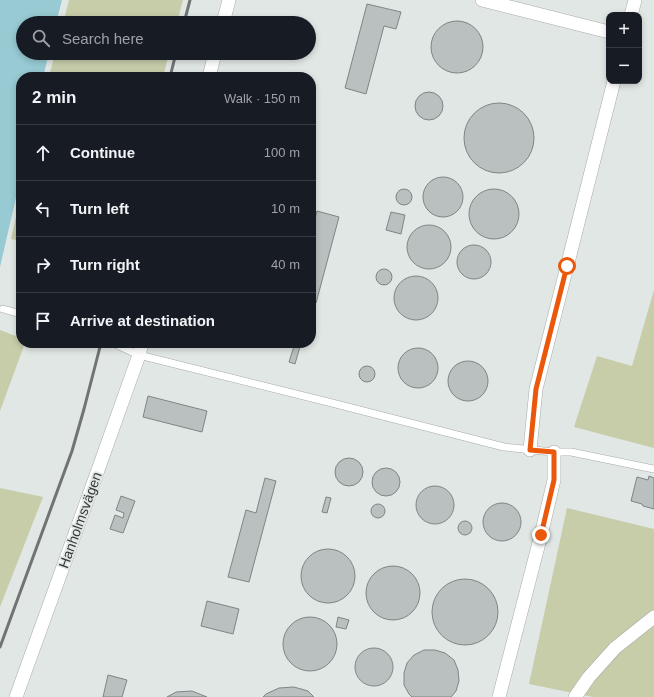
<!DOCTYPE html>
<html lang="en">
<head>
<meta charset="utf-8">
<style>
	body { margin:0; font-family:Arial,sans-serif; background:#20242c; color:#f1f3f6 }
	.controls { position:absolute; right:12px; top:12px; display:grid; overflow:hidden; border-radius:8px; box-shadow:0 2px 6px #0003 }
	.controls button { width:36px; height:36px; display:grid; place-items:center; padding:0; border:0; border-bottom:1px solid #363941; background:#171b24; color:#f1f3f6; font:20px sans-serif }
	.stop { position:absolute; width:12px; height:12px; margin:-9px; border:3px solid #ea580c; border-radius:50%; background:#fff }
	.stop.end { background:#ea580c; border-color:#fff; box-shadow:0 1px 4px #0008 }
	.list { margin:0; padding:0; list-style:none }
	h2 { display:flex; justify-content:space-between; align-items:center; height:52px; margin:0; padding:0 16px; font-size:17px }
	h2 small { font-size:13px; font-weight:400; color:#9ea1a6 }
	.list li { display:grid; grid-template-columns:26px 1fr auto; gap:12px; align-items:center; box-sizing:border-box; height:56px; padding:0 16px; border-top:1px solid #363941 }
	.list b { display:block; font-size:15px; white-space:nowrap }
	.list em { font-size:13px; font-style:normal; color:#9ea1a6 }
	.icon { flex:none; width:22px; height:22px; fill:none; stroke:currentColor; stroke-width:2; stroke-linecap:round; stroke-linejoin:round }
	.map { position:relative; flex:none; width:654px; height:697px; overflow:hidden }
	.search { position:absolute; background:#171b24; box-shadow:0 2px 6px #0003; left:16px; top:16px; width:300px; height:44px; display:flex; align-items:center; gap:10px; box-sizing:border-box; padding:0 14px; border-radius:22px; color:#9ea1a6; font-size:15px }
	.panel { position:absolute; background:#171b24; box-shadow:0 2px 6px #0003; left:16px; top:72px; width:300px; height:276px; border-radius:16px }
	.map>svg:first-child { display:block }
</style>
</head>
<body>
<div class="map">
<svg width="654" height="697" viewBox="0 0 654 697">
	<rect width="100%" height="100%" fill="#e1e7e4"/>
	<!-- green -->
	<path fill="#c7cca9" d="M 69,0 L 183,0 L 177,23 L 63,23 Z
		M 55,53 L 169,53 L 163,77 L 49,77 Z
		M 21,195 L 21,241 L 11,239 Z
		M 654,290 L 654,448 L 574,427 L 597,356 L 632,366 Z
		M 0,330 L 21,338 L 21,343 L 25,343 L 0,411 Z
		M 0,488 L 43,497 L 0,607 Z
		M 567,508 L 654,529 L 654,697 L 593,697 L 529,684 Z"/>
	<!-- water -->
	<path fill="#97cad3" d="M 0,0 L 62,0 L 56,23 L 23,23 L 23,53 L 49,53 L 43,77 L 21,77 L 21,176 L 0,267 Z"/>
	<!-- building -->
	<path fill="#b9c0bf" stroke="#7e8584" d="M 367,4 L 401,12 L 396,29 L 384,26 L 366,94 L 345,88 Z
		M431 47a26 26 0 1 1 52 0a26 26 0 1 1-52 0Z
		M415 106a14 14 0 1 1 28 0a14 14 0 1 1-28 0Z
		M464 138a35 35 0 1 1 70 0a35 35 0 1 1-70 0Z
		M423 197a20 20 0 1 1 40 0a20 20 0 1 1-40 0Z
		M469 214a25 25 0 1 1 50 0a25 25 0 1 1-50 0Z
		M396 197a8 8 0 1 1 16 0a8 8 0 1 1-16 0Z
		M 317,211 L 339,217 L 316,303 L 311,302 L 311,232 Z
		M 391,212 L 405,215 L 401,234 L 386,230 Z
		M407 247a22 22 0 1 1 44 0a22 22 0 1 1-44 0Z
		M457 262a17 17 0 1 1 34 0a17 17 0 1 1-34 0Z
		M376 277a8 8 0 1 1 16 0a8 8 0 1 1-16 0Z
		M394 298a22 22 0 1 1 44 0a22 22 0 1 1-44 0Z
		M 295,343 L 301,343 L 295,364 L 289,362 Z
		M398 368a20 20 0 1 1 40 0a20 20 0 1 1-40 0Z
		M448 381a20 20 0 1 1 40 0a20 20 0 1 1-40 0Z
		M359 374a8 8 0 1 1 16 0a8 8 0 1 1-16 0Z
		M 148,396 L 207,411 L 202,432 L 143,417 Z
		M335 472a14 14 0 1 1 28 0a14 14 0 1 1-28 0Z
		M372 482a14 14 0 1 1 28 0a14 14 0 1 1-28 0Z
		M 649,476 L 654,478 L 654,509 L 643,506 L 642,504 L 631,501 L 637,477 L 648,480 Z
		M 265,478 L 276,481 L 249,582 L 228,577 L 246,510 L 256,513 Z
		M416 505a19 19 0 1 1 38 0a19 19 0 1 1-38 0Z
		M 121,496 L 135,501 L 123,533 L 110,529 L 115,515 L 123,518 L 124,513 L 116,510 Z
		M 326,497 L 331,498 L 327,513 L 322,512 Z
		M483 522a19 19 0 1 1 38 0a19 19 0 1 1-38 0Z
		M371 511a7 7 0 1 1 14 0a7 7 0 1 1-14 0Z
		M458 528a7 7 0 1 1 14 0a7 7 0 1 1-14 0Z
		M301 576a27 27 0 1 1 54 0a27 27 0 1 1-54 0Z
		M366 593a27 27 0 1 1 54 0a27 27 0 1 1-54 0Z
		M432 612a33 33 0 1 1 66 0a33 33 0 1 1-66 0Z
		M 207,601 L 239,609 L 233,634 L 201,626 Z
		M 338,617 L 349,620 L 346,629 L 336,627 Z
		M283 644a27 27 0 1 1 54 0a27 27 0 1 1-54 0Z
		M355 667a19 19 0 1 1 38 0a19 19 0 1 1-38 0Z
		M 424,650 L 435,650 L 445,653 L 454,660 L 458,670 L 459,681 L 456,691 L 451,697 L 412,697 L 409,694 L 404,685 L 404,673 L 407,663 L 414,655 Z
		M 108,675 L 127,680 L 122,697 L 103,697 Z
		M 294,687 L 308,691 L 314,697 L 263,697 L 266,694 L 279,688 Z
		M 192,691 L 207,697 L 167,697 L 176,692 Z"/>
	<g fill="none" stroke-linecap="round" stroke-linejoin="round">
		<defs>
			<path id="lane" d="M 3,309 L 21,314
				M 113,343 L 139,355 L 332,403 L 504,447 L 554,452 L 571,452 L 654,469"/>
			<path id="street" d="M 482,0 L 609,32
				M 631,15 L 635,0
				M 223,23 L 229,0
				M 209,77 L 215,53
				M 530,450 L 536,389 L 614,81
				M 16,697 L 98,470 L 139,355 L 142,343
				M 499,697 L 541,535 L 554,480 L 554,452
				M 575,697 L 589,677 L 615,648 L 654,617"/>
		</defs>
		<!-- lane casing -->
		<use href="#lane" stroke="#a6aca8" stroke-width="8"/>
		<!-- street casing -->
		<use href="#street" stroke="#a6aca8" stroke-width="14"/>
		<!-- lane -->
		<use href="#lane" stroke="#fff" stroke-width="7"/>
		<!-- street -->
		<use href="#street" stroke="#fff" stroke-width="13"/>
		<!-- rail -->
		<path stroke="#717472" stroke-width="3" d="M 184,23 L 190,0
			M 170,77 L 176,53
			M 0,647 L 72,451 L 84,409 L 101,343"/>
	</g>
	<g fill="none" stroke-linecap="round" stroke-linejoin="round">
		<!-- route -->
		<path stroke="#ea580c" stroke-width="5" d="M 541,535 L 554,480 L 554,452 L 530,450 L 536,389 L 567,266"/>
	</g>
	<g text-anchor="middle" stroke-width="3.5" stroke-linejoin="round" paint-order="stroke">
		<!-- street labels -->
		<g font-size="14" fill="#363837" stroke="#e1e7e4">
			<text transform="translate(80 520) rotate(-70)" y="5">Hanholmsvägen</text>
		</g>
	</g>
</svg>
<div class="controls">
<button>+</button>
<button>−</button>
</div>
<div class="stop" style="left:567px;top:266px"></div>
<div class="stop end" style="left:541px;top:535px"></div>
<div class="search"><svg class="icon" aria-label="search" viewBox="0 0 24 24"><circle cx="10" cy="10" r="6"/><path d="M15 15l6 6"/></svg>Search here</div>
<section class="panel">
<h2>2 min<small>Walk · 150 m</small></h2>
<ul class="list">
<li><svg class="icon" aria-label="ahead" viewBox="0 0 24 24"><path d="M12 20V5M6 11l6-6 6 6"/></svg><div><b>Continue</b></div><em>100 m</em></li>
<li><svg class="icon" aria-label="left" viewBox="0 0 24 24"><path d="M17 20v-9H6M10 6l-5 5 5 5"/></svg><div><b>Turn left</b></div><em>10 m</em></li>
<li><svg class="icon" aria-label="right" viewBox="0 0 24 24"><path d="M7 20v-9h11M14 6l5 5-5 5"/></svg><div><b>Turn right</b></div><em>40 m</em></li>
<li><svg class="icon" aria-label="arrive" viewBox="0 0 24 24"><path d="M6 21V4h12l-3 4 3 4H6"/></svg><div><b>Arrive at destination</b></div></li>
</ul>
</section>
</div>
</body>
</html>
